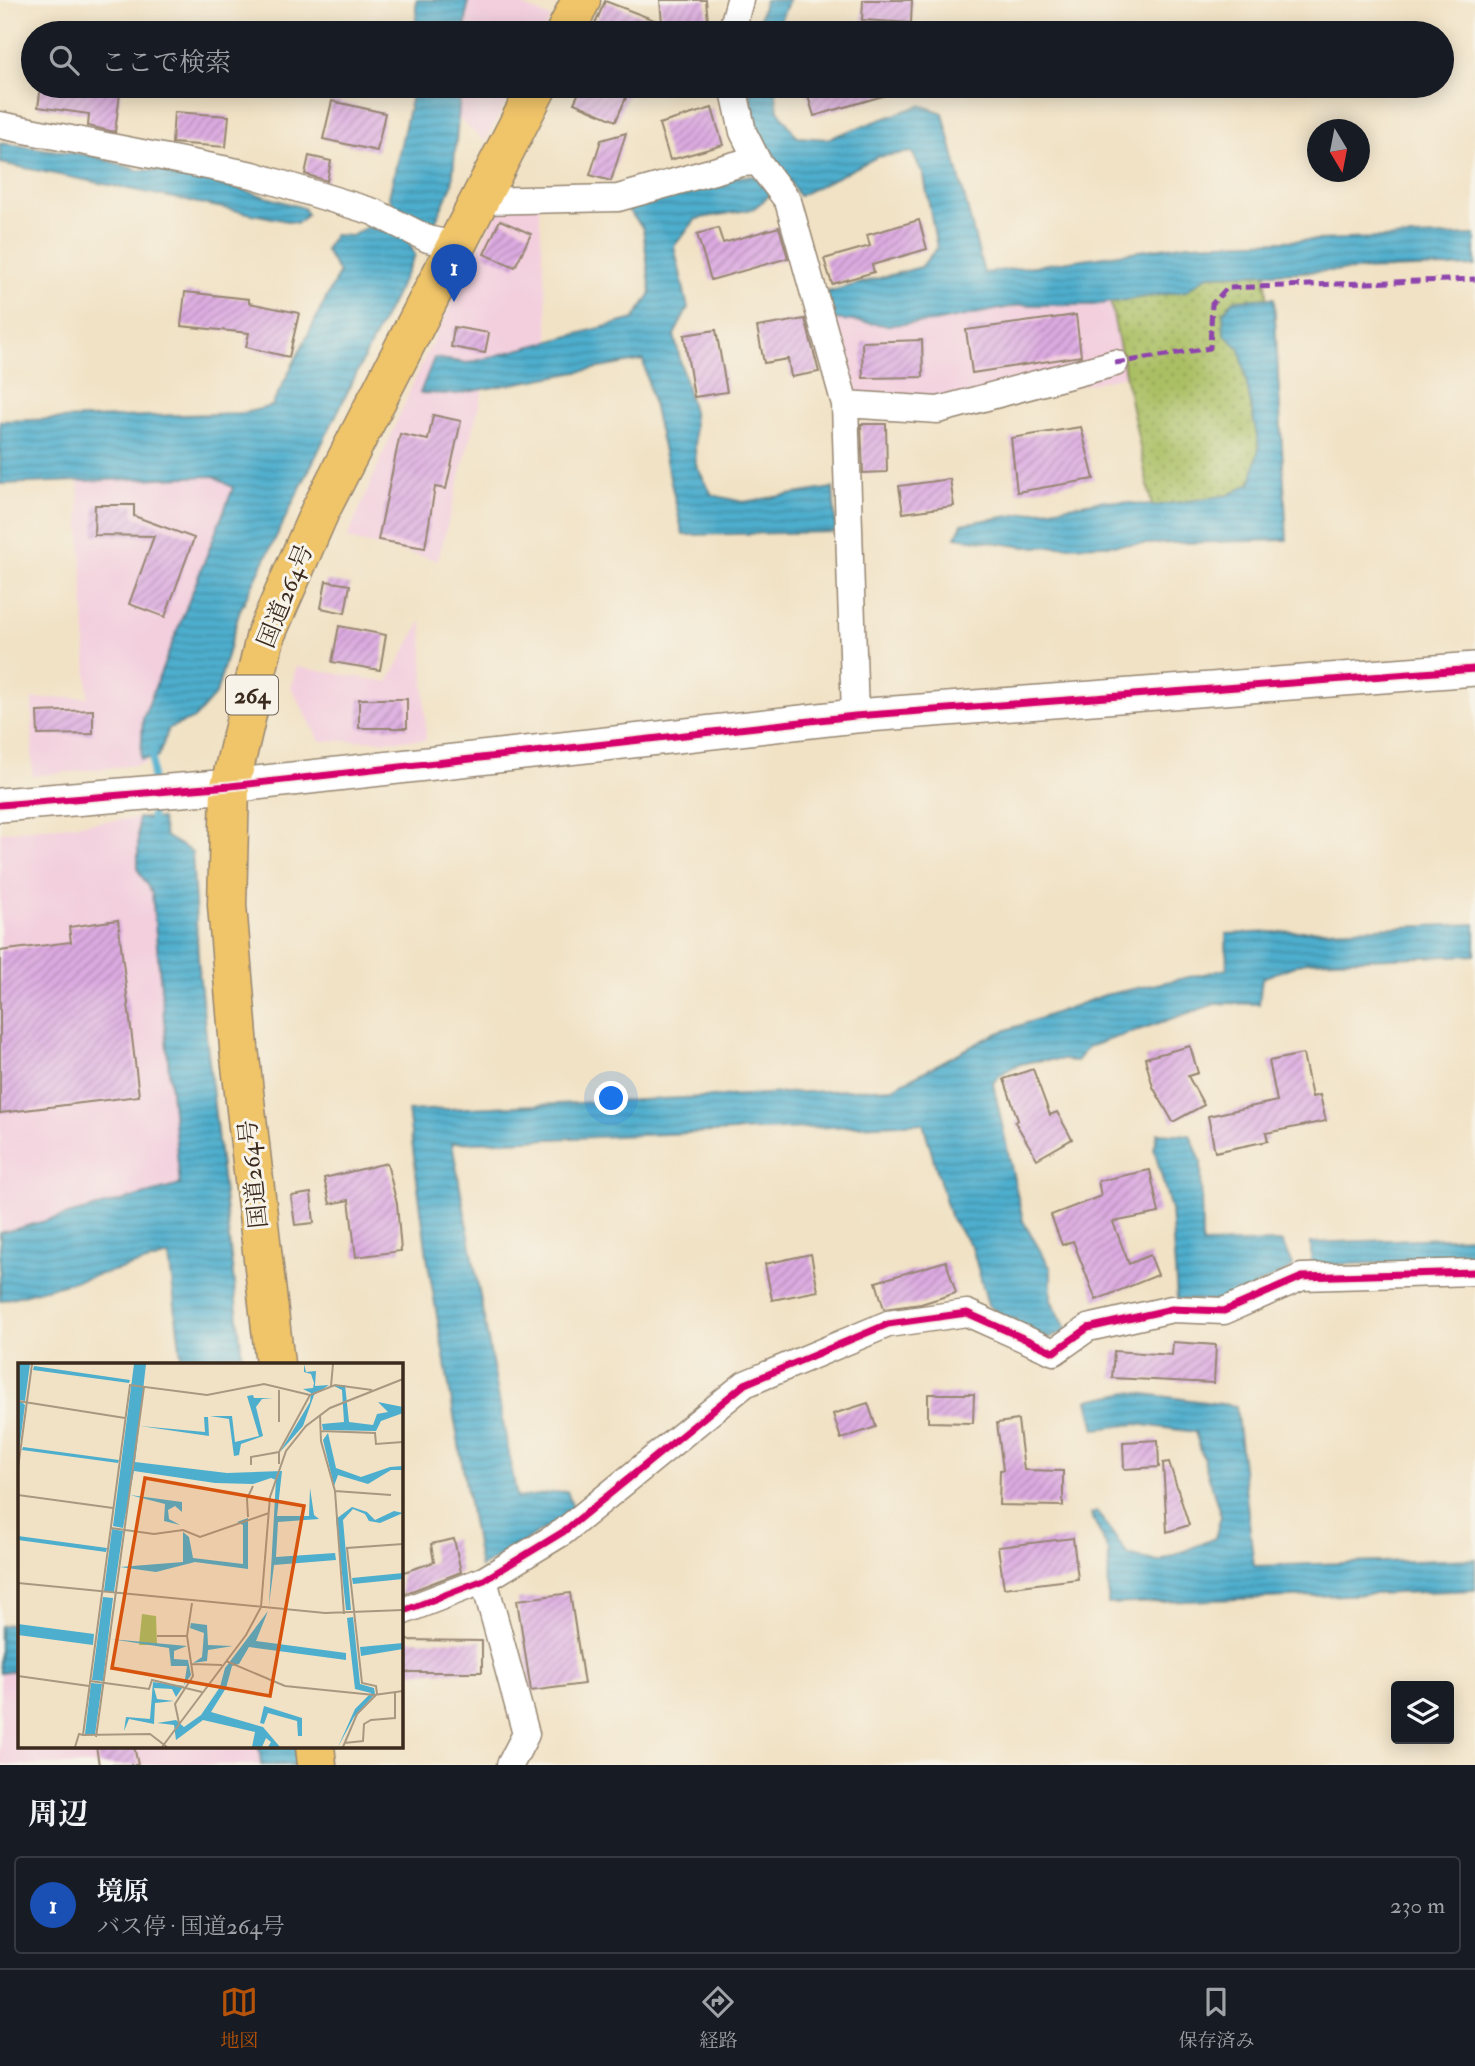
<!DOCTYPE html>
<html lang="ja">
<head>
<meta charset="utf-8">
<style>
	body { margin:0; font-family:"IM FELL Double Pica","Noto Serif JP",serif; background:#242831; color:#f1f3f6 }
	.controls { position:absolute; right:21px; bottom:21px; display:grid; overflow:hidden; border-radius:7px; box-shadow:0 4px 18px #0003 }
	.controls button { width:63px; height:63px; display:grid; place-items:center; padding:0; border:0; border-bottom:2px solid #363941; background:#171b24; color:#f1f3f6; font:35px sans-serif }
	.compass { position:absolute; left:1307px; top:119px; width:63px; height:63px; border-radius:50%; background:#171b24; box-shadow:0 4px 18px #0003; rotate:170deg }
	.you { position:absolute; left:612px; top:1099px; width:24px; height:24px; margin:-18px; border:5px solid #fff; border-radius:50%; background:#1a73e8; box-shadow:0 0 0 10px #1a73e833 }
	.badge { display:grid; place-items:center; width:46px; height:46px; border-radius:50%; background:#b45309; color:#fff; font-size:23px; font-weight:700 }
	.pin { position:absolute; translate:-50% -58px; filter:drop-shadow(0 2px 4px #0008) }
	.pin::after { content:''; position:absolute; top:37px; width:24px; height:21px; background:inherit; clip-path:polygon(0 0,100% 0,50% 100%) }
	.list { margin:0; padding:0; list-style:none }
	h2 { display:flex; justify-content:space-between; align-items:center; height:91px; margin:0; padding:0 28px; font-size:30px }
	h2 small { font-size:23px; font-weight:400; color:#9ea1a6 }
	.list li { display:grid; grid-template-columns:46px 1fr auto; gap:21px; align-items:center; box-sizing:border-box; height:98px; margin:0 14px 14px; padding:0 14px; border:2px solid #363941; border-radius:7px }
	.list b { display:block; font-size:26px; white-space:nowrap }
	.list p { margin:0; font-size:23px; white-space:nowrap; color:#9ea1a6 }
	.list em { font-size:23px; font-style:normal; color:#9ea1a6 }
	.icon { flex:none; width:38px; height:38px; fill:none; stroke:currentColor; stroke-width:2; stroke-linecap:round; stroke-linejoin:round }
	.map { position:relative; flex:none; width:1475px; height:1765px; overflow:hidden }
	.search { position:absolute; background:#171b24; box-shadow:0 4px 18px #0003; left:21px; right:21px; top:21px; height:77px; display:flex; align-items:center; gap:18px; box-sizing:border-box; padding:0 24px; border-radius:38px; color:#9ea1a6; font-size:26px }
	.sheet { height:203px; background:#171b24 }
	nav { display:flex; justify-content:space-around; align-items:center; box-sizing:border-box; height:98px; border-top:2px solid #363941; background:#171b24; font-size:19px; color:#9ea1a6 }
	nav a { display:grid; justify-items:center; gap:4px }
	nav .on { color:#b45309 }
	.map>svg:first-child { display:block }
</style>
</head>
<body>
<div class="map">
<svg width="1475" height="1765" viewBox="0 0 1475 1765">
	<defs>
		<pattern id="green-dots" width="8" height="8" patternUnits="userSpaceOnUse" patternTransform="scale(1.75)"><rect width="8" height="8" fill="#aabf64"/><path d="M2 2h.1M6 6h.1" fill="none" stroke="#8c9b52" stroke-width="1.8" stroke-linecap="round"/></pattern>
		<pattern id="water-rules" width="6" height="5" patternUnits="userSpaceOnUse" patternTransform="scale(1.75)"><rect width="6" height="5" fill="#4eaecd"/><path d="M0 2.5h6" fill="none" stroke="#428ea6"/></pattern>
		<pattern id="building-hatch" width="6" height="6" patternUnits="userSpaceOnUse" patternTransform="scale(1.75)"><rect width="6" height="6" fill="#dcaae1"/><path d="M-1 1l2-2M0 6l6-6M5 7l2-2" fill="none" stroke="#b48bb6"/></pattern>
	</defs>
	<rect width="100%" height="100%" fill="#f7f3e8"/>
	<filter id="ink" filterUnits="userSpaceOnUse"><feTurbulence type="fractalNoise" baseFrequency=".0143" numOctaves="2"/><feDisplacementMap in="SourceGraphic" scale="14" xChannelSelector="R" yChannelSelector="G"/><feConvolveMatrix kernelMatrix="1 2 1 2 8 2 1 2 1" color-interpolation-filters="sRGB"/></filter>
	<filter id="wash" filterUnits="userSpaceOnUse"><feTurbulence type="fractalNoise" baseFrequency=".00686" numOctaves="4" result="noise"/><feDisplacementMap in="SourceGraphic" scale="28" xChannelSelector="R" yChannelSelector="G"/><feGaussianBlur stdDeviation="1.57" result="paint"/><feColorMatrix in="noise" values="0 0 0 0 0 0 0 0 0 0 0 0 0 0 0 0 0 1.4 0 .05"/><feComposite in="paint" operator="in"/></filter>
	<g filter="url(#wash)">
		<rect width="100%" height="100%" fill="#f1e2c5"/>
		<!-- built -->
		<path fill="#f3cfde" d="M 456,0 L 509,0 L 551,18 L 543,33 L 444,33 Z
			M 425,86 L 515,86 L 485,141 L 424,89 Z
			M 506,193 L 538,194 L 550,352 L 488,372 L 438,560 L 347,539 L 420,367 Z
			M 1105,275 L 1126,376 L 934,417 L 848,411 L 829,322 L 956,295 Z
			M 271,433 L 145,764 L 32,776 L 32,699 L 88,697 L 76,437 Z
			M 422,620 L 426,740 L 320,741 L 291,687 L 296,667 L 388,682 Z
			M 138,818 L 138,870 L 152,893 L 180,1185 L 0,1233 L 0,832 Z
			M 19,1655 L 19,1746 L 266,1746 L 267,1765 L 0,1765 L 0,1659 Z"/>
		<!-- green -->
		<path fill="url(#green-dots)" stroke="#727441" stroke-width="2" d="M 1264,255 L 1285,532 L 1158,536 L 1105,275 Z"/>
		<!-- water -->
		<path fill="url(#water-rules)" stroke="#446c76" stroke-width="2" d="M 416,0 L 468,0 L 465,33 L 416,33 Z
			M 765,0 L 789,0 L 775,33 L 755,33 Z
			M 414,86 L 461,86 L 452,185 L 435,222 L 418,227 L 408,241 L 415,255 L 240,610 L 216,694 L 195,718 L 169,728 L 158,757 L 141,759 L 143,718 L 233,488 L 214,476 L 0,484 L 0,421 L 244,413 L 272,406 L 339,273 L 325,250 L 334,235 L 352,236 L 368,226 L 382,231 L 395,210 L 389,197 Z
			M 749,86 L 775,86 L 778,110 L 797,137 L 827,139 L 921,105 L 943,113 L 984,273 L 1189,244 L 1475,235 L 1475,266 L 1209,275 L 1186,291 L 1093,305 L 1020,305 L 934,322 L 887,325 L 834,319 L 824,293 L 921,267 L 937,248 L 924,176 L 912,152 L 877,157 L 799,196 L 756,128 Z
			M 0,143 L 94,156 L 137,170 L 177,171 L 304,208 L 307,215 L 297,223 L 0,163 Z
			M 755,176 L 770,195 L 753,209 L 696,219 L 674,246 L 688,308 L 674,335 L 693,412 L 696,465 L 712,495 L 743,502 L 833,488 L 836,532 L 683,535 L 643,360 L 457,394 L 420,393 L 434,358 L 468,363 L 634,319 L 651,293 L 643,228 L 628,210 L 716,177 Z
			M 1274,298 L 1287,540 L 1026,547 L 956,537 L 962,524 L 1105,500 L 1154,506 L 1229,495 L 1251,483 L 1259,447 L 1240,349 L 1224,334 L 1223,312 L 1234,300 Z
			M 138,818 L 161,819 L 165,836 L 192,852 L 199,972 L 243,1364 L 182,1364 L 169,1256 L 0,1301 L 0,1233 L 180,1185 L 152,893 L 138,870 Z
			M 1475,924 L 1475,955 L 1308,961 L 1262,978 L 1259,1004 L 1218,1003 L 1088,1047 L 1076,1061 C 1047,1058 1012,1058 993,1083 L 1023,1221 L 1051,1269 L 1051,1300 L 1067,1330 L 1049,1339 L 1027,1334 L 988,1305 L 972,1247 L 951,1219 L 923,1123 L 452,1143 L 517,1498 L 567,1491 L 574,1511 L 480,1568 L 428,1263 L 408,1111 L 893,1088 L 993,1035 L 1105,995 L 1227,969 L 1226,934 Z
			M 1158,1133 L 1190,1135 L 1201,1161 L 1202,1244 L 1282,1242 L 1293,1267 L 1224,1302 L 1177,1299 L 1171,1210 L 1154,1149 Z
			M 1475,1237 L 1475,1260 L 1311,1265 L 1311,1243 Z
			M 1129,1392 L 1236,1406 L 1254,1566 L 1475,1559 L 1475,1590 L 1108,1604 L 1109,1552 L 1091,1514 L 1097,1512 L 1128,1555 L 1159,1562 L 1215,1538 L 1221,1516 L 1195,1432 L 1136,1424 L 1095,1429 L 1088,1400 Z
			M 19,1622 L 19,1670 L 0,1673 L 0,1626 Z
			M 259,1746 L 296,1746 L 297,1765 L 261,1765 Z"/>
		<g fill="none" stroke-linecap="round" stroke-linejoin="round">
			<!-- stream -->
			<path stroke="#4eaecd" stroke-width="7" d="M 152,785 L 153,748
				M 152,827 L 152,801"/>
		</g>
		<g id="blocks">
			<!-- building -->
			<path fill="url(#building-hatch)" d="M 660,0 L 706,0 L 709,33 L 591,33 L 605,1 L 662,23 Z
				M 863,0 L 912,0 L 911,23 L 862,20 Z
				M 41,86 L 121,86 L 115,132 L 88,126 L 89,114 L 38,107 Z
				M 582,86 L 631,86 L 616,121 L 574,103 Z
				M 805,86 L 899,86 L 900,91 L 814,116 Z
				M 332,101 L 385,113 L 377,151 L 323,139 Z
				M 712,108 L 723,145 L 670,160 L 659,124 Z
				M 174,112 L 229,116 L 226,147 L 172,143 Z
				M 626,133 L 611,181 L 590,175 L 601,140 Z
				M 309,156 L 331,161 L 327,181 L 305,174 Z
				M 500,220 L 531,234 L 515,267 L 484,254 Z
				M 919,220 L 927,249 L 872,265 L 874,272 L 832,284 L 824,259 L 870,246 L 867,235 Z
				M 779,227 L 788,258 L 711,280 L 697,234 L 718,228 L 723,243 Z
				M 185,292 L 249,299 L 249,303 L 299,313 L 289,357 L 246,347 L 249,333 L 181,326 Z
				M 1076,315 L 1081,356 L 972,373 L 966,330 Z
				M 805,319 L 819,372 L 791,377 L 788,359 L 764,363 L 757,327 Z
				M 454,327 L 489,333 L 485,353 L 451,347 Z
				M 716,330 L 727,392 L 694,397 L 684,335 Z
				M 922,340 L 923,377 L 863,378 L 862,342 Z
				M 433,415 L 461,421 L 446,489 L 435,487 L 425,548 L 378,540 L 400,434 L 428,440 Z
				M 861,424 L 886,424 L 887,472 L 863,473 Z
				M 1081,427 L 1094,479 L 1017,492 L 1011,438 Z
				M 950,479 L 954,506 L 903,513 L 899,486 Z
				M 95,505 L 134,505 L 134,516 L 194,538 L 165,617 L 129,604 L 154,536 L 94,535 Z
				M 326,581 L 350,585 L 345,613 L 321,608 Z
				M 339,626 L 386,635 L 380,670 L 332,662 Z
				M 359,699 L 407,699 L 407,728 L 359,728 Z
				M 93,710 L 93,734 L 38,735 L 37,712 Z
				M 118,920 L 139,1096 L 0,1113 L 0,951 L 71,942 L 69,927 Z
				M 1190,1046 L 1198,1073 L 1188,1076 L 1204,1105 L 1173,1122 L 1153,1087 L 1145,1058 Z
				M 1303,1054 L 1312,1097 L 1320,1095 L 1326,1121 L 1266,1133 L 1268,1141 L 1215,1152 L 1208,1116 L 1277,1101 L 1269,1061 Z
				M 1033,1069 L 1050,1115 L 1057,1112 L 1072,1139 L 1037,1159 L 1015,1122 L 1018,1120 L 1004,1079 Z
				M 387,1163 L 397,1204 L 401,1251 L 356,1257 L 349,1200 L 330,1204 L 324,1178 Z
				M 1150,1170 L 1159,1213 L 1113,1222 L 1129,1264 L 1150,1255 L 1158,1275 L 1096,1300 L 1073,1241 L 1062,1245 L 1051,1215 L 1101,1196 L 1098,1181 Z
				M 311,1193 L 314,1223 L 295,1225 L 291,1196 Z
				M 811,1254 L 818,1291 L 772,1300 L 765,1264 Z
				M 946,1261 L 956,1293 L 921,1304 L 884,1309 L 876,1282 Z
				M 1173,1342 L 1216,1345 L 1214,1383 L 1112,1378 L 1114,1351 L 1172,1355 Z
				M 928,1394 L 974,1394 L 973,1423 L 928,1422 Z
				M 868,1403 L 876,1427 L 841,1439 L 833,1414 Z
				M 1018,1420 L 1024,1470 L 1063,1471 L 1063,1506 L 999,1505 L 1000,1470 L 1003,1470 L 997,1423 Z
				M 1158,1440 L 1159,1467 L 1124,1469 L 1123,1442 Z
				M 1169,1462 L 1189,1525 L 1167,1532 L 1163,1463 Z
				M 1073,1538 L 1078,1579 L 1004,1588 L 998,1547 Z
				M 454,1539 L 461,1572 L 401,1595 L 401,1573 L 434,1562 L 431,1544 Z
				M 570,1593 L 584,1684 L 531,1691 L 517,1600 Z
				M 403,1640 L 482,1641 L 482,1672 L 403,1672 Z
				M 96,1746 L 134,1746 L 138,1765 L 99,1765 Z"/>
		</g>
	</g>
	<g filter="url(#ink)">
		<use href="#blocks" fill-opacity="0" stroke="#968672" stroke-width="2"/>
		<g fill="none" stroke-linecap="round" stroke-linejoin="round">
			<defs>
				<path id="minor" d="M 731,33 L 740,0
					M 733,86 L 743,132 L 758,162 L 788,201 L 845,404 L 855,716
					M 0,125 L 253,175 L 374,212 L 428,239 L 457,246
					M 481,201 L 618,198 L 742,163 L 758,162
					M 845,404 L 938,410 L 1115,363
					M 484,1580 L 526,1734 L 510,1765
					M 401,1612 L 484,1580 L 563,1532 L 745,1384 L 888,1324 L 967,1313 L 1054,1352 L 1088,1328 L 1172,1309 L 1224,1311 L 1302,1277 L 1475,1272"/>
				<path id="tertiary" d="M 0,805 L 230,786 L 855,716 L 1475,669"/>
				<path id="trunk" d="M 565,33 L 581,0
					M 275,1364 L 239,1048 L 227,905 L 230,786 L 266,634 L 320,511 L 538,86
					M 315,1746 L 317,1765"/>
			</defs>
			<!-- minor casing -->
			<use href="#minor" stroke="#968672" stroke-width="29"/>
			<!-- tertiary casing -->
			<use href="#tertiary" stroke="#968672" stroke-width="36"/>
			<!-- trunk casing -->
			<use href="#trunk" stroke="#968672" stroke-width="41"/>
			<!-- minor -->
			<use href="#minor" stroke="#fff" stroke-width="26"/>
			<!-- tertiary -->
			<use href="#tertiary" stroke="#fff" stroke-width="33"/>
			<!-- trunk -->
			<use href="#trunk" stroke="#f0c469" stroke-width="38"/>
			<!-- quiet -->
			<path stroke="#8e44ad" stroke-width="5" stroke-dasharray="10 5" stroke-linecap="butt" d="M 1115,363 L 1210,348 L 1212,304 L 1227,288 L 1475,279"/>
			<defs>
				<path id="cycleway" d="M 0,805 L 230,786 L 855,716 L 1475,669
					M 401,1612 L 484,1580 L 563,1532 L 745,1384 L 888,1324 L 967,1313 L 1054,1352 L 1088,1328 L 1172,1309 L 1224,1311 L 1302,1277 L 1475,1272"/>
			</defs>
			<!-- cycleway casing -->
			<use href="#cycleway" stroke="#f7f3e8" stroke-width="11"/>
			<!-- cycleway -->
			<use href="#cycleway" stroke="#d6006c" stroke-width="7"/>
		</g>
	</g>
	<g text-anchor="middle" stroke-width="6" stroke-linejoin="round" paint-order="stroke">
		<!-- shield labels -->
		<rect fill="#f7f3e8" stroke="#73665b" stroke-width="2" x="226" y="675.5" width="52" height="39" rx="5"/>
		<g font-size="23" font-weight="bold" fill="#3b2a1e">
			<text x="252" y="703">264</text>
		</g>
		<!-- street labels -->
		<g font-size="24" fill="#3b2a1e" stroke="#f7f3e8">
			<text transform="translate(285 596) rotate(-68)" y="8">国道264号</text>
			<text transform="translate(253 1174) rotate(-96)" y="8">国道264号</text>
		</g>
	</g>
	<!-- overview -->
	<g transform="translate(18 1363)">
		<rect width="385" height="385" fill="#f1e2c5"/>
		<path d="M 124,251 L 138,253 L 139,282 L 121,282 Z" fill="#aabf64"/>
		<path d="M 0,1 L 12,1 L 7,38 L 2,37 L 7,42 L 0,95 ZM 116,1 L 128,1 L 117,99 L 209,110 L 264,108 L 259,153 L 291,153 L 292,125 L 296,152 L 301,156 L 260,159 L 258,194 L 317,190 L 318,197 L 256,202 L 251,242 L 258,117 L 253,115 L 235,121 L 197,120 L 116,108 L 105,165 L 95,163 ZM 286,1 L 288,9 L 298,8 L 297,23 L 311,22 L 296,32 L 285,63 L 262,89 L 292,39 L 293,30 L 285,26 L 295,25 L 296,20 L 293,11 L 286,9 ZM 16,3 L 112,17 L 111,20 L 15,7 ZM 327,22 L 331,59 L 355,62 L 359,51 L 370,49 L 360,39 L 385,44 L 385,50 L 363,58 L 358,68 L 305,67 L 304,61 L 326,59 L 324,27 L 316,23 ZM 235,32 L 236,35 L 255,35 L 244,36 L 238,44 L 245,73 L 223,81 L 221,92 L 216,93 L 211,56 L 192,53 L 214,53 L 217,79 L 241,73 L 229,33 ZM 186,54 L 190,54 L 191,73 L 122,63 L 187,69 ZM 310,70 L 318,105 L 343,114 L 372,104 L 385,103 L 385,107 L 373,107 L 350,121 L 320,112 L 316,123 L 305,77 ZM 5,84 L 101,97 L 100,100 L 4,87 ZM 112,132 L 164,139 L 164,149 L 157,143 L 150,147 L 151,156 L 162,162 L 146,158 L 147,141 ZM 334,144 L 349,149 L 357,157 L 376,148 L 385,150 L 362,160 L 351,158 L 347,151 L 335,146 L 325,157 L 333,247 L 328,247 L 318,156 ZM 230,155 L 230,206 L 177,199 L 138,209 L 102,204 L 165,199 L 165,169 L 171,174 L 175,195 L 225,201 L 225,162 L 219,159 ZM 94,166 L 105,168 L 96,229 L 86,228 ZM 0,173 L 89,185 L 88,189 L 0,177 ZM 385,210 L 385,216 L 335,221 L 334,215 ZM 85,234 L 95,235 L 85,318 L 74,317 ZM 250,248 L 238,278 L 328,290 L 328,297 L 231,284 L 221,301 L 214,303 L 208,325 L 193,349 L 245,364 L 262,384 L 250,384 L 253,379 L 248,375 L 244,384 L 234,384 L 237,369 L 185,357 L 158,377 L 156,362 L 139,360 L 158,357 L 166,364 L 183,352 L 202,324 L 207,305 ZM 335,254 L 342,321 L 356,325 L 357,331 L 336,354 L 320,384 L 337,346 L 353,330 L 337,326 L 329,255 ZM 173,260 L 189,262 L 190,282 L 215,283 L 190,287 L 189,298 L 175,300 L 184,294 L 186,270 L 172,265 ZM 0,261 L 76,271 L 75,282 L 0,272 ZM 93,276 L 169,283 L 156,288 L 156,296 L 170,297 L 173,312 L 158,334 L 154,326 L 136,325 L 139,336 L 156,338 L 137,340 L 136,361 L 111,356 L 106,368 L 108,354 L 132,356 L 135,319 L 166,323 L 169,303 L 153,303 L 151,285 ZM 385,280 L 385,286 L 343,293 L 342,284 ZM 73,320 L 84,321 L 77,372 L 67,371 ZM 246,343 L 284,355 L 284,373 L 280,373 L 279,358 L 250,350 L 246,361 L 242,360 Z" fill="#4eaecd"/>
		<path fill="none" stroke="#a89882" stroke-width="2" d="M 313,23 L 315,1M 0,38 L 107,55M 302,52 L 303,78 L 317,128 L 326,251M 261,59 L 261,27M 303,68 L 357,70 L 358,81 L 385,79M 261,101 L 261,89 L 292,32 L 317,22 L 354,27M 233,102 L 233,94 L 261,89M 0,105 L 14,1M 317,128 L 373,132M 0,132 L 95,145M 230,154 L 229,136 L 235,123M 93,165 L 136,171 L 165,167 L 182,174 L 251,150M 0,220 L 307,250 L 385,247M 139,273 L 169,273M 208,298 L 267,323 L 356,332 L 385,328M 174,301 L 204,302M 0,313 L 71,323M 72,318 L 131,326 L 134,317 L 184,329M 161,360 L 157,341 L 175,313 L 169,273 L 174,240M 65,372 L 132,371 L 149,384M 78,374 L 126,24M 326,380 L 345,378 L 346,361 L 353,357 L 377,355 L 377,329M 57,384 L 61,371 L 65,372 L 112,22 L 189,32 L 246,21 L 292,32M 144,384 L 228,272 L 243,244 L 252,134 L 268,88 L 288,63 L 312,45 L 385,16M 325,384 L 339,351 L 359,331 L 358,323 L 344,320 L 329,185 L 385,181"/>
		<path fill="#d7540e" fill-opacity="0.15" stroke="#d7540e" stroke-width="3.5" d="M 127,115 L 286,143 L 252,333 L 94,305 Z"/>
		<rect width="385" height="385" fill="none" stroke="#3b2a1e" stroke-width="3.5"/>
	</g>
</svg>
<div class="controls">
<button><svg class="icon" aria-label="layers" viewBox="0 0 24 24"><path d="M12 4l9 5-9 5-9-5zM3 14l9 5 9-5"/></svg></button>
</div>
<svg class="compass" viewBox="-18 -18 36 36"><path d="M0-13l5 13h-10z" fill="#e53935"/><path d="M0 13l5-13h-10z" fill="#9ea1a6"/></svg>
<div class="you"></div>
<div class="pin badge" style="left:454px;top:302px;background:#1a4fb4">1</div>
<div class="search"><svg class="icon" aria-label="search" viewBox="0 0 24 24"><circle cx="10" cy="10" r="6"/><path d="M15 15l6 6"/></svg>ここで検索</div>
</div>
<section class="sheet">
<h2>周辺<small></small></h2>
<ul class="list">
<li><span class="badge" style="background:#1a4fb4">1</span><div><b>境原</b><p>バス停 · 国道264号</p></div><em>230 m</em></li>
</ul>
</section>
<nav>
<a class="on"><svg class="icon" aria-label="map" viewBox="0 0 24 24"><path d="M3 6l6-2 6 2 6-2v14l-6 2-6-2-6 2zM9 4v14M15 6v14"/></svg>地図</a>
<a><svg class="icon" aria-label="directions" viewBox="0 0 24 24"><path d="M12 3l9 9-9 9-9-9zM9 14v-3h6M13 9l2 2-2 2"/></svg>経路</a>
<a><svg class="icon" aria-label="saved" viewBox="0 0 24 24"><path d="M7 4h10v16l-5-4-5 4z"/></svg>保存済み</a>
</nav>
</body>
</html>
